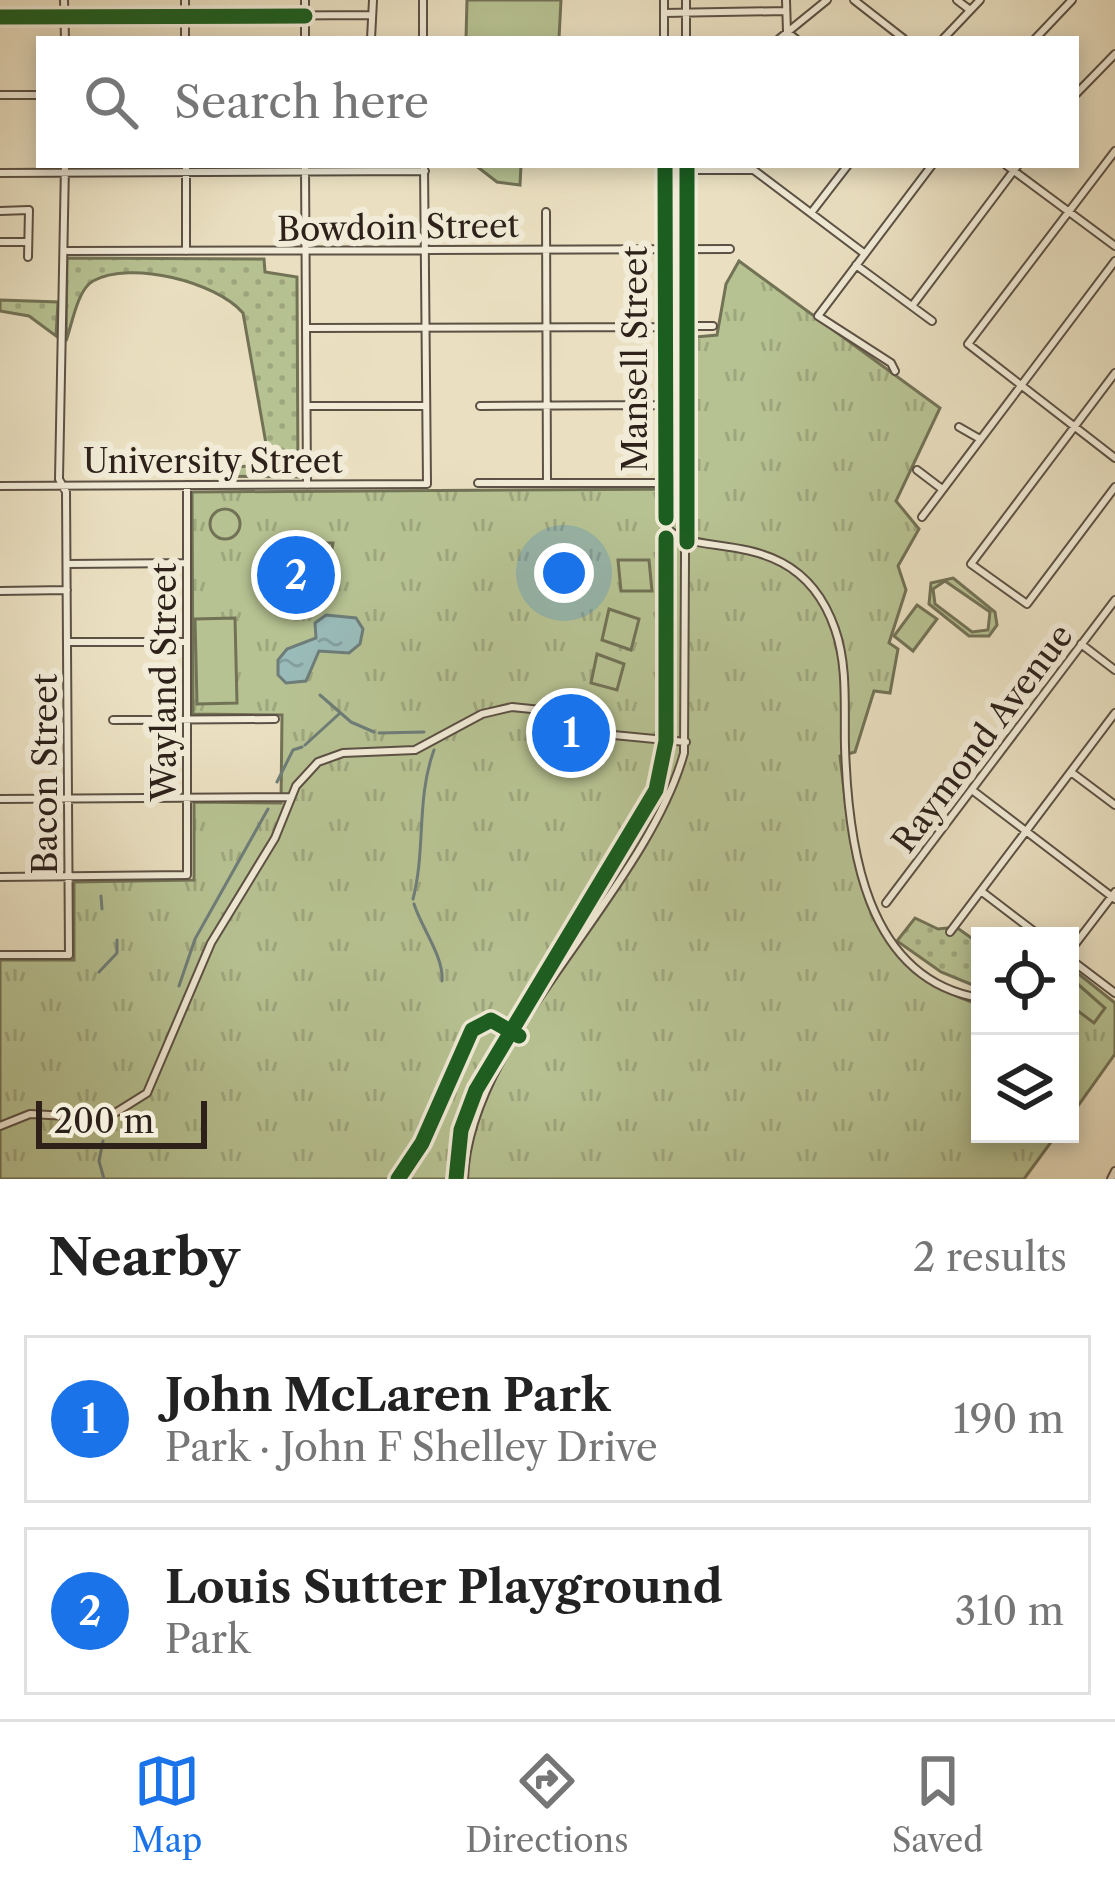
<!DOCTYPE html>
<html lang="en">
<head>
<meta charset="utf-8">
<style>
	body { margin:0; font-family:"Libre Caslon Text",serif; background:#f6f6f6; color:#222 }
	.controls { position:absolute; right:36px; bottom:36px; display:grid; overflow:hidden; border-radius:0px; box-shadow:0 6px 18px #0003 }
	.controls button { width:108px; height:108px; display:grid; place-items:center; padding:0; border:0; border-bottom:3px solid #e0e0e0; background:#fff; color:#222; font:60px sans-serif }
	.scale { position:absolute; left:36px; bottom:30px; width:171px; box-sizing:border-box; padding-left:12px; border:6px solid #2d211a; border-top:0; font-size:33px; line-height:42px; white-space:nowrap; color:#2d211a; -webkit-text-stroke:9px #f1ebd7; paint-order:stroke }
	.you { position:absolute; left:564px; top:573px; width:42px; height:42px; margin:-30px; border:9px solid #fff; border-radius:50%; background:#1a73e8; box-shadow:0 0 0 18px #1a73e833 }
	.badge { display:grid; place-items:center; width:78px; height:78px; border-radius:50%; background:#1a73e8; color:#fff; font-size:39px; font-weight:700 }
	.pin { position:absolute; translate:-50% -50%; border:6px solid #fff; box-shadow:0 3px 12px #0006 }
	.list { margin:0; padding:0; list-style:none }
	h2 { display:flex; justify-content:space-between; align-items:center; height:156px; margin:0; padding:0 48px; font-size:51px }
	h2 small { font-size:39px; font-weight:400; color:#767676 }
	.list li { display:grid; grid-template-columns:78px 1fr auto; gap:36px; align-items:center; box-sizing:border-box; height:168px; margin:0 24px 24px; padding:0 24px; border:3px solid #e0e0e0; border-radius:0px }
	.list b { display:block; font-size:45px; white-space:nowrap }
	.list p { margin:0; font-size:39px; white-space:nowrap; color:#767676 }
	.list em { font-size:39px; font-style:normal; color:#767676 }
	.icon { flex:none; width:66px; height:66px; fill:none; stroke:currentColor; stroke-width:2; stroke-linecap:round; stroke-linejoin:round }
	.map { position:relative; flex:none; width:1115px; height:1179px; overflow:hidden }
	.search { position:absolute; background:#fff; box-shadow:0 6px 18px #0003; left:36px; right:36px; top:36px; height:132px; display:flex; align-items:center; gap:30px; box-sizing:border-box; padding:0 42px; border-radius:0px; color:#767676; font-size:45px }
	.sheet { height:540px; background:#fff }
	nav { display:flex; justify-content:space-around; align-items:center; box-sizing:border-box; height:168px; border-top:3px solid #e0e0e0; background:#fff; font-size:33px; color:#767676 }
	nav a { display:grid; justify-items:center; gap:6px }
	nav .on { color:#1a73e8 }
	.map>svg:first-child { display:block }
</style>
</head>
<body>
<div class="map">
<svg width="1115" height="1179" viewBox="0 0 1115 1179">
	<defs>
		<pattern id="grass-dots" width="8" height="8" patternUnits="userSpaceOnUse" patternTransform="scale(3)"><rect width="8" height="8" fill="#b7c292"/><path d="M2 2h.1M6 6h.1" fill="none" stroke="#9ea67d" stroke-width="1.8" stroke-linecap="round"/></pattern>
		<pattern id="forest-firs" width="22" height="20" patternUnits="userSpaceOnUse" patternTransform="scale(3)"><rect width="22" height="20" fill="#b7c292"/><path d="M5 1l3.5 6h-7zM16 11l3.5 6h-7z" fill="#9ea67d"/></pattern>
		<pattern id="park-tufts" width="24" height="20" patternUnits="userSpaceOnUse" patternTransform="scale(3)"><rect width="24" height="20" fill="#b7c292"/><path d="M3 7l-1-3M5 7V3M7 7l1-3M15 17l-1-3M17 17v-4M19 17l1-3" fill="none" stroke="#9ea67d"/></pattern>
		<pattern id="water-ripples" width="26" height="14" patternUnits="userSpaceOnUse" patternTransform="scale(3)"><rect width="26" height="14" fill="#99bbb9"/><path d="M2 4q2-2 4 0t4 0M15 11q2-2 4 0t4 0" fill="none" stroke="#84a09e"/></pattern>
	</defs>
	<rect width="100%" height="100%" fill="#eae0c1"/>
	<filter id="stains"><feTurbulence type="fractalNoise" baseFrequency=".00167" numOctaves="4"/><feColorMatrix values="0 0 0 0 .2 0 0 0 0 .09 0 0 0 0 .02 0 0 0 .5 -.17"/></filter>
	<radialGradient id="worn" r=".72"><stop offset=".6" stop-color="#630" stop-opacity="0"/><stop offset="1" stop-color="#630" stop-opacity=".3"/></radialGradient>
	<!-- grass -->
	<path fill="url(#grass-dots)" stroke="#727256" stroke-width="3" d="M 679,255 L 683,257 L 683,326 L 670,324 L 669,257 Z
		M 67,258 L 264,259 L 265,272 L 297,277 L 298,477 L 194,476 L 194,471 L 259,465 L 268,455 L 243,313 C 216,282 131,260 93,281 C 77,290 72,325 66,341 Z
		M 0,300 L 58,302 L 56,336 L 29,316 L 0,311 Z
		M 915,918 L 938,929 L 956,927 L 980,944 L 980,988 L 941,972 L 897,941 Z"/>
	<!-- forest -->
	<path fill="url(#forest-firs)" stroke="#727256" stroke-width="3" d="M 670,324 L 683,326 L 683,449 L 670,449 Z"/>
	<!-- park -->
	<path fill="url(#park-tufts)" stroke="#727256" stroke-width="3" d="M 739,261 L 940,408 L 896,501 L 919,529 L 898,566 L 906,590 L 889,643 L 898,649 L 890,693 L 874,691 L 855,752 L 840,756 C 853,867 858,966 980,1005 L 980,1134 L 1057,1134 L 1024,1179 L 0,1179 L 0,960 L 74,960 L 74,882 L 194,880 L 194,802 L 281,803 L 282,715 L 193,714 L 192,492 L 696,489 L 695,337 L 717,335 L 726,284 Z
		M 1070,967 L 1115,1003 L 1115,1054 L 1070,1117 Z"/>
	<!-- pitch -->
	<path fill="#b7c292" stroke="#727256" stroke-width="3" fill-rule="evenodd" d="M 467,0 L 561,0 L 559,39 L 466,39 Z
		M 475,165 L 521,165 L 520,185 L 497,182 Z
		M210 524a15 15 0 1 1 30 0a15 15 0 1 1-30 0Z
		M 301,543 L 333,543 L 325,585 L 301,585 Z
		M 618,560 L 649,560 L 652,591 L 621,591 Z
		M 953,578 L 995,612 L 997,625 L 989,636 L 969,636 L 929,604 L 931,583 ZM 945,581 L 990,612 L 988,630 L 972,632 L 935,604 L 933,589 Z
		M 917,605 L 937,619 L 913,651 L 894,636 Z
		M 609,609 L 639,619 L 631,650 L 602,640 Z
		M 235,618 L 237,703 L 197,704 L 195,619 Z
		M 597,654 L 624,664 L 617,690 L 591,683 Z
		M 1072,979 L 1105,1008 L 1094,1023 L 1070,1005 Z"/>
	<!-- water -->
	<path fill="url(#water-ripples)" stroke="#6e7d79" stroke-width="3" d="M 326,615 L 356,618 L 363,629 L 360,644 L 349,653 L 319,651 L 306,681 L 286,683 L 278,675 L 278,660 L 287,649 L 316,638 L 315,623 Z"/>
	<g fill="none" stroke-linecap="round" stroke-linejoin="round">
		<!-- stream -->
		<path stroke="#6e7d79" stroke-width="3" d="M 320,695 L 351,722 L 374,732
			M 379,733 L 424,732
			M 305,745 L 339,714
			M 277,782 L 293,750 L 302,747
			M 101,896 L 102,909
			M 413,899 C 426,849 416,799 434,750
			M 414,904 C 422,929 444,957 442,981
			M 99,972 L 117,953 L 117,940
			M 179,986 L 195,939 L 268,809
			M 104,1135 L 109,1127
			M 103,1141 L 99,1161 L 104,1179"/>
		<defs>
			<path id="minor" d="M 64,0 L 65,39
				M 185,0 L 185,39
				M 305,0 L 305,39
				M 423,0 L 423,39
				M 664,0 L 664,39
				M 686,0 L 686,39
				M 786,0 L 787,32 L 796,39
				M 854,0 L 904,39
				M 957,0 L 970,10
				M 664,13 L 786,11
				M 0,17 L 370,15
				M 371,39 L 373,0
				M 779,39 L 827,0
				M 943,39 L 980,0
				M 1035,39 L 1072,0
				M 1076,94 L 1115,54
				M 0,95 L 39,95
				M 1115,151 L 968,344 L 1115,458
				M 186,165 L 186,251
				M 305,165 L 307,485
				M 665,165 L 667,527 C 690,562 797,519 835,629 C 848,666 844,708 845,747 C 848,843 864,979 980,998
				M 747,165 L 865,254
				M 1006,165 L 1115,246
				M 665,170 L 751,170
				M 0,173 L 425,171
				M 0,211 L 29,210 L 28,257
				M 546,212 L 547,483
				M 811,213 L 848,165
				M 0,242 L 28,242
				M 68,251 L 730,249
				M 856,265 L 932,321
				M 912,306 L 1018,165
				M 687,326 L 713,326
				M 306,328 L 665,327
				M 895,371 L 891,363 L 818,316 L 932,165
				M 1115,373 L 971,564 L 1027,604 L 1115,487
				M 307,406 L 426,406
				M 480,406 L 666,405
				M 959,427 L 980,439
				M 917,470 L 942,489
				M 478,483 L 666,483
				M 0,486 L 427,484 L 424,165
				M 922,517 L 1115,261
				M 67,564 L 187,563
				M 0,591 L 67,590
				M 68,642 L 187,642
				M 1081,644 L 1115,670
				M 113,720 L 275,719
				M 1071,772 L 1115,805
				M 972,790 L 1115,899
				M 0,799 L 290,797
				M 0,877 L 187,875 L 187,485
				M 981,891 L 1040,936
				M 886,903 L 1115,600
				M 950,932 L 1115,713
				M 1070,951 L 1115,892
				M 0,955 L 69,955 L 66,492 L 59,479 L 65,165
				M 1070,959 L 1115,993
				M 0,1126 L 30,1114 L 107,1118 L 147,1093 L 211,943 L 275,838 L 296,786 L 318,762 L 343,753 L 415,750 L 482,714 L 512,707 L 541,710 L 603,734 L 686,742
				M 464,1179 C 468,1038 645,893 684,753 L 687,165
				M 1111,1179 L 1115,1171"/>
		</defs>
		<!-- minor casing -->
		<use href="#minor" stroke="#5c5144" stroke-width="10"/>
		<!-- minor -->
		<use href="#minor" stroke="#f1ebd7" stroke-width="6"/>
		<defs>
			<path id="cycleway" d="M 0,17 L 305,16
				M 665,165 L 666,518
				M 687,165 L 687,542
				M 398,1179 L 422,1143 L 472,1030 L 491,1020 L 519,1036
				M 456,1179 L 461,1130 L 476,1090 L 656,790 L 666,741 L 666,538"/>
		</defs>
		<!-- cycleway casing -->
		<use href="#cycleway" stroke="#f1ebd7" stroke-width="22"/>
		<!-- cycleway -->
		<use href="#cycleway" stroke="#1b5e20" stroke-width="15"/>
	</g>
	<g text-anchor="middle" stroke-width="12" stroke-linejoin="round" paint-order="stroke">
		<!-- street labels -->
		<g font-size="33" fill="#2d211a" stroke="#f1ebd7">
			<text transform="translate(398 227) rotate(-1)" y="12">Bowdoin Street</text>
			<text transform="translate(635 359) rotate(-90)" y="12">Mansell Street</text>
			<text x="213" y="473">University Street</text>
			<text transform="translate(164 682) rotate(-90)" y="12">Wayland Street</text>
			<text transform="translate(982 738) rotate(-53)" y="12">Raymond Avenue</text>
			<text transform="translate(45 774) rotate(-90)" y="12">Bacon Street</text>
		</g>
	</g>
	<rect width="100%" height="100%" filter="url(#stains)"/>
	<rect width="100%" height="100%" fill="url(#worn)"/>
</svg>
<div class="controls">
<button><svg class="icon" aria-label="locate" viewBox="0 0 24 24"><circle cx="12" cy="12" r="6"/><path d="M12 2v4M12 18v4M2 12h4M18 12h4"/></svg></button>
<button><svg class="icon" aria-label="layers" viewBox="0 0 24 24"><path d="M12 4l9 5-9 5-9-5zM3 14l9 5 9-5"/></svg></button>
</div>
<div class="scale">200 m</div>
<div class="you"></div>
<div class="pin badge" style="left:571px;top:733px">1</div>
<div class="pin badge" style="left:296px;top:575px">2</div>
<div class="search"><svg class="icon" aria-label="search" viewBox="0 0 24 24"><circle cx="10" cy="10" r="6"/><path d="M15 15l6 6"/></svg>Search here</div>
</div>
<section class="sheet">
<h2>Nearby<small>2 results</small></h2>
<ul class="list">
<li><span class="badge">1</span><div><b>John McLaren Park</b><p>Park · John F Shelley Drive</p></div><em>190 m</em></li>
<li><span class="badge">2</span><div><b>Louis Sutter Playground</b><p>Park</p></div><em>310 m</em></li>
</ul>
</section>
<nav>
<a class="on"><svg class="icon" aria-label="map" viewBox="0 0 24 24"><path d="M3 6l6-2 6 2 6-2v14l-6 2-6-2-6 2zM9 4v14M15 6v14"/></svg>Map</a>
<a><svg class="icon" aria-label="directions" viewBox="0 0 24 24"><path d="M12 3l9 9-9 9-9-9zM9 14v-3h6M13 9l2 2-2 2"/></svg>Directions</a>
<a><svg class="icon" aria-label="saved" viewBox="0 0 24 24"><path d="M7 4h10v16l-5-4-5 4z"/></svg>Saved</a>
</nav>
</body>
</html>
